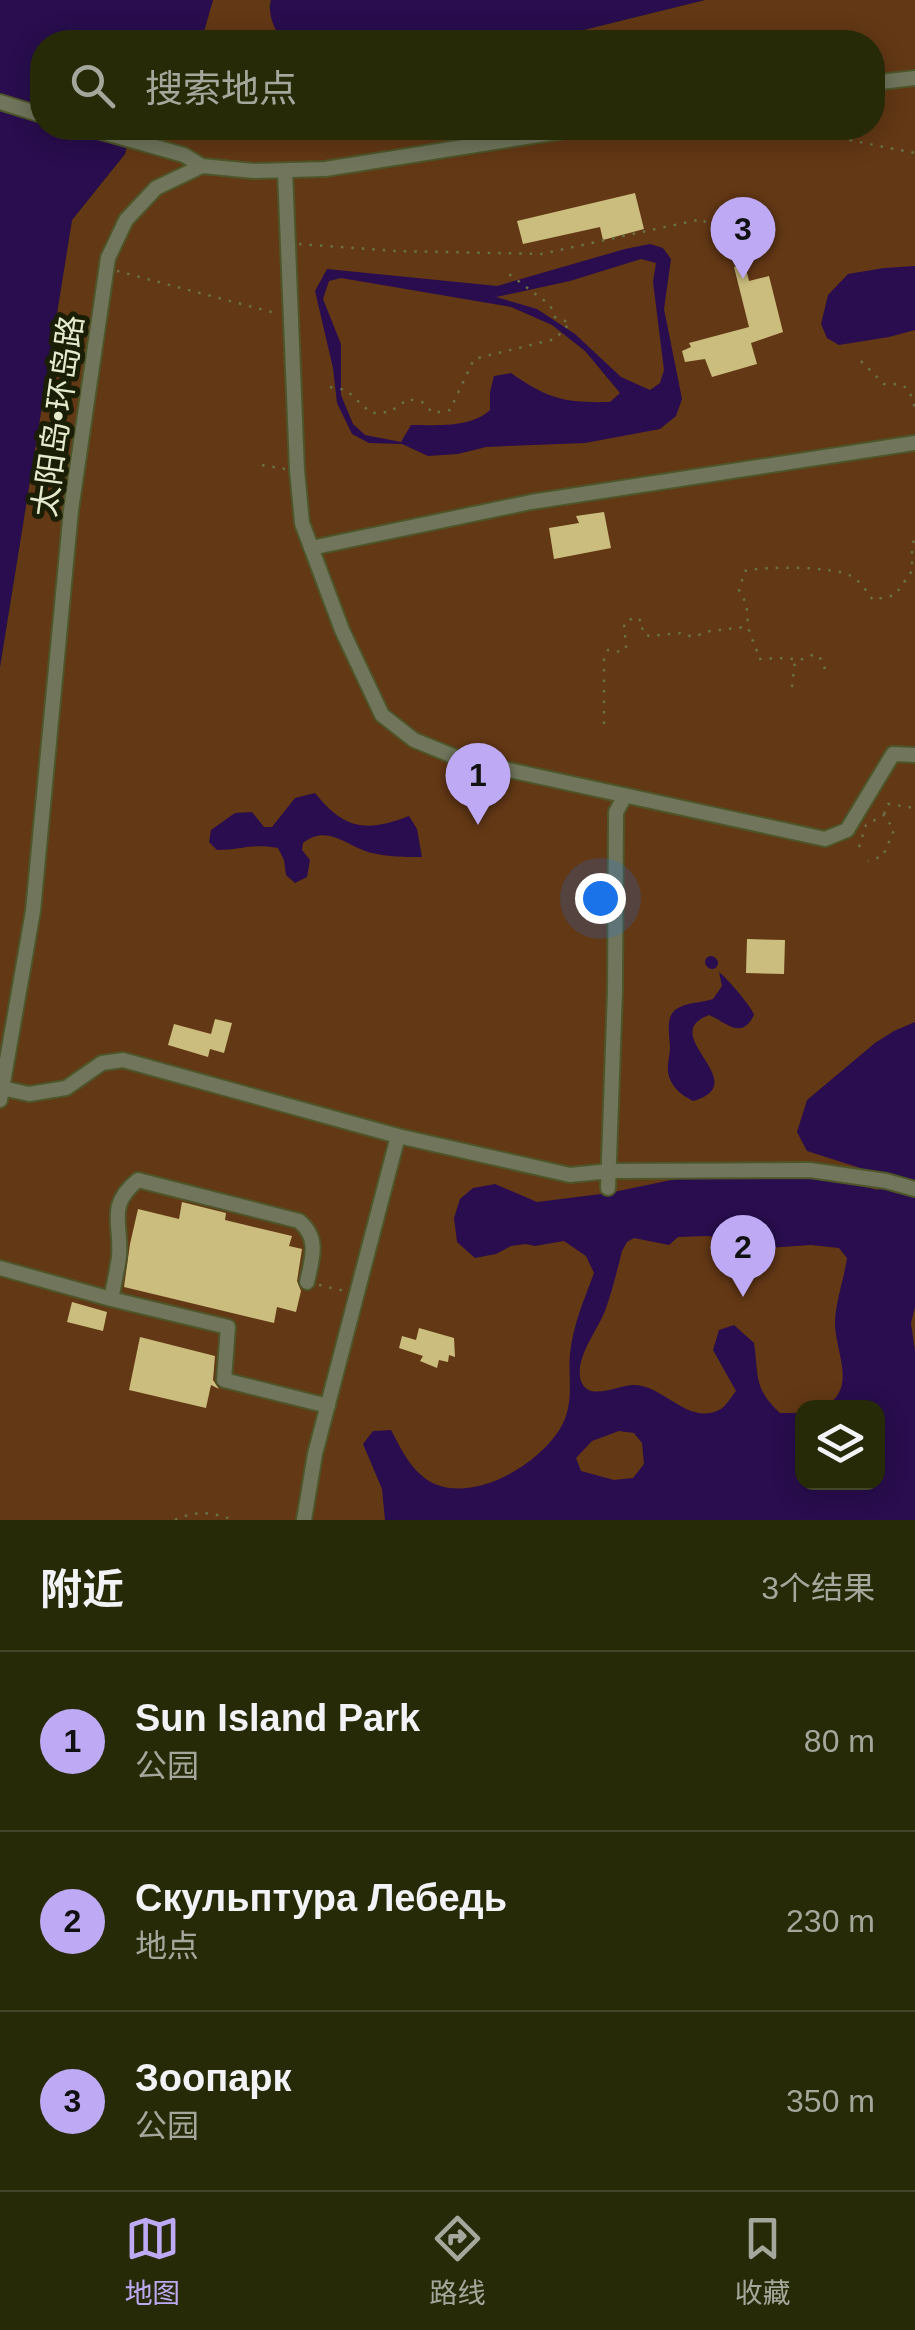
<!DOCTYPE html>
<html lang="zh">
<head>
<meta charset="utf-8">
<style>
	body { margin:0; font-family:Helvetica,"Noto Sans SC",sans-serif; background:#323615; color:#f1f3f6 }
	.controls { position:absolute; right:30px; bottom:30px; display:grid; overflow:hidden; border-radius:20px; box-shadow:0 5px 25px #0003 }
	.controls button { width:90px; height:90px; display:grid; place-items:center; padding:0; border:0; border-bottom:2px solid #424628; background:#262a07; color:#f1f3f6; font:50px sans-serif }
	.you { position:absolute; left:600px; top:898px; width:35px; height:35px; margin:-25px; border:8px solid #fff; border-radius:50%; background:#1a73e8; box-shadow:0 0 0 15px #1a73e833 }
	.badge { display:grid; place-items:center; width:65px; height:65px; border-radius:50%; background:#bea9f4; color:#111; font-size:32px; font-weight:700 }
	.pin { position:absolute; translate:-50% -82px; filter:drop-shadow(0 2px 5px #0008) }
	.pin::after { content:''; position:absolute; top:52px; width:35px; height:30px; background:inherit; clip-path:polygon(0 0,100% 0,50% 100%) }
	.list { margin:0; padding:0; list-style:none }
	h2 { display:flex; justify-content:space-between; align-items:center; height:130px; margin:0; padding:0 40px; font-size:42px }
	h2 small { font-size:32px; font-weight:400; color:#a4a79b }
	.list li { display:grid; grid-template-columns:65px 1fr auto; gap:30px; align-items:center; box-sizing:border-box; height:180px; padding:0 40px; border-top:2px solid #424628 }
	.list b { display:block; font-size:38px; white-space:nowrap }
	.list p { margin:0; font-size:32px; white-space:nowrap; color:#a4a79b }
	.list em { font-size:32px; font-style:normal; color:#a4a79b }
	.icon { flex:none; width:55px; height:55px; fill:none; stroke:currentColor; stroke-width:2; stroke-linecap:round; stroke-linejoin:round }
	.map { position:relative; flex:none; width:915px; height:1520px; overflow:hidden }
	.search { position:absolute; background:#262a07; box-shadow:0 5px 25px #0003; left:30px; right:30px; top:30px; height:110px; display:flex; align-items:center; gap:25px; box-sizing:border-box; padding:0 35px; border-radius:40px; color:#a4a79b; font-size:38px }
	.sheet { height:670px; background:#262a07 }
	nav { display:flex; justify-content:space-around; align-items:center; box-sizing:border-box; height:140px; border-top:2px solid #424628; background:#262a07; font-size:28px; color:#a4a79b }
	nav a { display:grid; justify-items:center; gap:5px }
	nav .on { color:#bea9f4 }
	.map>svg:first-child { display:block }
</style>
</head>
<body>
<div class="map">
<svg width="915" height="1520" viewBox="0 0 915 1520">
	<rect width="100%" height="100%" fill="#323809"/>
	<!-- green -->
	<path fill="#633815" fill-rule="evenodd" d="M 213,0 L 271,0 L 269,7 L 284,42 L 201,42 Z
		M 705,0 L 915,0 L 915,1520 L 0,1520 L 0,667 L 72,220 L 125,154 L 131,128 L 872,128 L 872,42 L 535,42 ZM 802,1408 L 878,1408 L 878,1482 L 802,1482 Z"/>
	<!-- water -->
	<path fill="#290d4e" fill-rule="evenodd" d="M 0,0 L 213,0 L 201,42 L 42,42 L 42,128 L 131,128 L 125,154 L 72,220 L 0,667 Z
		M 271,0 L 705,0 L 535,42 L 284,42 C 275,31 267,15 271,0 Z
		M 650,244 L 663,248 L 671,259 L 664,309 L 682,399 L 676,416 L 660,429 L 585,443 L 486,447 L 458,454 L 428,456 L 402,444 L 369,443 L 352,434 L 337,403 L 333,368 L 315,291 L 327,269 L 497,286 L 625,249 ZM 641,259 L 656,263 L 653,282 L 664,370 L 660,383 L 650,390 L 621,377 L 575,334 L 537,309 L 496,297 L 570,281 ZM 341,278 L 511,307 L 552,325 L 585,351 L 620,393 L 610,402 C 565,403 548,399 511,373 L 494,376 L 490,392 L 490,410 C 471,428 436,425 411,425 L 401,442 L 365,435 L 353,424 L 341,395 L 341,344 L 323,299 L 329,281 Z
		M 915,266 L 915,330 L 889,337 L 839,345 L 827,338 L 821,324 L 828,295 L 848,274 L 884,268 Z
		M 315,793 C 344,829 365,833 409,816 L 417,829 L 422,857 C 406,857 388,857 372,853 C 347,847 328,823 303,843 L 302,850 L 310,860 L 307,877 L 295,883 L 286,875 L 284,860 L 278,848 C 253,843 242,850 217,850 L 209,842 L 211,830 L 235,813 L 252,812 L 264,827 L 272,827 L 295,798 Z
		M 719,972 C 727,978 752,1007 754,1015 C 741,1041 726,1022 709,1015 C 655,1035 756,1083 693,1101 C 681,1095 670,1086 668,1072 C 667,1064 670,1055 670,1048 C 670,1036 665,1019 675,1010 C 685,1002 702,1003 713,999 L 722,986 Z
		M 915,1022 L 915,1307 L 911,1323 L 915,1351 L 915,1520 L 385,1520 L 382,1489 L 363,1444 L 373,1431 L 391,1430 C 399,1445 408,1464 421,1475 C 463,1514 551,1461 566,1416 C 573,1395 568,1374 570,1354 C 573,1325 584,1300 594,1273 L 586,1256 L 564,1241 L 535,1246 L 526,1244 L 511,1246 L 496,1254 L 475,1258 L 457,1242 L 454,1218 L 460,1199 L 473,1188 L 495,1184 L 537,1202 L 609,1193 L 676,1179 L 827,1178 L 878,1190 L 886,1181 L 879,1174 L 807,1151 L 797,1132 L 807,1100 L 875,1043 L 894,1031 ZM 708,1236 L 767,1248 L 811,1245 L 839,1248 L 847,1258 C 844,1279 836,1300 835,1321 C 834,1351 859,1388 824,1407 L 878,1408 L 878,1482 L 802,1482 L 802,1413 L 780,1413 C 753,1388 759,1376 754,1343 L 734,1325 L 719,1330 L 713,1350 L 736,1391 C 732,1396 726,1406 721,1409 C 689,1427 665,1386 635,1385 C 619,1384 585,1405 580,1377 C 577,1355 597,1331 605,1311 C 612,1292 617,1271 622,1251 L 627,1242 L 634,1238 L 669,1245 L 678,1237 ZM 619,1431 L 634,1433 L 642,1443 L 644,1464 L 633,1478 L 614,1480 L 581,1471 L 576,1458 L 592,1441 Z"/>
	<g fill="none" stroke-linecap="round" stroke-linejoin="round">
		<!-- canal -->
		<path stroke="#290d4e" stroke-width="12" d="M 711,962 L 712,963"/>
	</g>
	<!-- building -->
	<path fill="#cbbd7e" d="M 635,193 L 644,229 L 603,240 L 600,227 L 523,244 L 517,221 Z
		M 745,265 L 749,281 L 769,276 L 783,332 L 751,343 L 757,364 L 712,377 L 705,359 L 685,362 L 682,351 L 691,347 L 689,343 L 749,327 L 734,267 Z
		M 604,512 L 611,548 L 554,559 L 549,528 L 579,523 L 576,516 Z
		M 747,939 L 785,940 L 784,974 L 746,973 Z
		M 215,1019 L 232,1023 L 224,1053 L 210,1049 L 208,1057 L 168,1045 L 174,1024 L 211,1034 Z
		M 182,1202 L 226,1213 L 225,1220 L 292,1236 L 289,1246 L 302,1249 L 297,1281 L 301,1291 L 296,1312 L 277,1307 L 274,1323 L 124,1287 L 130,1244 L 138,1209 L 179,1219 Z
		M 72,1302 L 107,1312 L 103,1331 L 67,1322 Z
		M 419,1328 L 454,1338 L 455,1357 L 449,1355 L 448,1362 L 439,1360 L 437,1368 L 420,1361 L 423,1356 L 399,1348 L 402,1336 L 416,1340 Z
		M 140,1337 L 215,1356 L 213,1380 L 219,1389 L 211,1385 L 206,1408 L 129,1390 Z"/>
	<g fill="none" stroke-linecap="round" stroke-linejoin="round">
		<defs>
			<path id="minor" d="M 872,83 L 915,78
				M 0,102 L 42,115
				M 88,128 L 184,155 L 202,166
				M 285,171 L 297,470 L 302,523 L 342,630 L 382,715 L 414,740 L 463,760 L 825,839 L 847,830 L 893,754 L 915,755
				M 311,548 L 531,502 L 915,443
				M 2,1088 L 29,1094 L 66,1088 L 102,1063 L 123,1060 L 398,1136
				M 0,1100 L 33,911 L 71,510 L 108,258 L 126,220 L 156,188 L 202,166 L 254,171 L 325,169 L 583,128
				M 608,1188 L 615,990 L 616,812 L 625,796
				M 0,1268 L 111,1299 C 114,1285 117,1271 119,1257 C 122,1223 106,1206 138,1180 L 299,1221 C 320,1238 312,1259 307,1282
				M 111,1299 L 228,1327 L 224,1380 L 328,1406
				M 304,1520 L 315,1454 L 398,1136 L 570,1175 L 610,1171 L 810,1170 L 886,1181 L 915,1189"/>
		</defs>
		<!-- minor casing -->
		<use href="#minor" stroke="#4e5528" stroke-width="18"/>
		<!-- path -->
		<path stroke="#6a7147" stroke-width="2.5" stroke-dasharray="2.5 8" stroke-linecap="butt" d="M 829,136 L 915,153
			M 299,244 L 395,251 L 541,254 L 702,219 L 727,243
			M 117,271 L 279,314
			M 861,361 L 884,384 C 907,383 909,387 915,408
			M 330,387 L 346,390 L 371,413 L 390,412 L 408,399 L 422,402 L 433,413 L 450,410 L 474,359 L 555,339 L 570,323 L 555,317 L 550,305 L 509,274
			M 262,465 L 285,469
			M 825,669 L 822,660 L 815,654 L 800,660 L 786,658 L 759,659 C 757,647 749,636 748,624 C 746,605 749,608 739,590 L 745,571 C 764,566 834,566 851,576 C 860,581 867,592 873,600 L 895,595 L 912,571 L 912,549 L 915,535
			M 792,687 L 795,661
			M 604,724 L 604,658 L 608,650 L 622,652 L 626,647 L 624,623 L 635,617 L 643,622 L 642,632 L 649,636 L 680,633 L 693,637 L 710,631 L 745,627
			M 884,814 L 888,804 L 915,808
			M 859,847 L 866,825 L 884,815 L 894,830 L 883,856 L 868,861
			M 319,1285 L 345,1291
			M 175,1520 C 198,1510 211,1512 234,1520"/>
		<!-- minor -->
		<use href="#minor" stroke="#70755c" stroke-width="14"/>
	</g>
	<g text-anchor="middle" stroke-width="10" stroke-linejoin="round" paint-order="stroke">
		<!-- street labels -->
		<g font-size="32" fill="#e4ebcc" stroke="#1a1e05">
			<text transform="translate(58 416) rotate(-82)" y="11">太阳岛•环岛路</text>
		</g>
	</g>
</svg>
<div class="controls">
<button><svg class="icon" aria-label="layers" viewBox="0 0 24 24"><path d="M12 4l9 5-9 5-9-5zM3 14l9 5 9-5"/></svg></button>
</div>
<div class="you"></div>
<div class="pin badge" style="left:478px;top:825px">1</div>
<div class="pin badge" style="left:743px;top:1297px">2</div>
<div class="pin badge" style="left:743px;top:279px">3</div>
<div class="search"><svg class="icon" aria-label="search" viewBox="0 0 24 24"><circle cx="10" cy="10" r="6"/><path d="M15 15l6 6"/></svg>搜索地点</div>
</div>
<section class="sheet">
<h2>附近<small>3个结果</small></h2>
<ul class="list">
<li><span class="badge">1</span><div><b>Sun Island Park</b><p>公园</p></div><em>80 m</em></li>
<li><span class="badge">2</span><div><b>Скульптура Лебедь</b><p>地点</p></div><em>230 m</em></li>
<li><span class="badge">3</span><div><b>Зоопарк</b><p>公园</p></div><em>350 m</em></li>
</ul>
</section>
<nav>
<a class="on"><svg class="icon" aria-label="map" viewBox="0 0 24 24"><path d="M3 6l6-2 6 2 6-2v14l-6 2-6-2-6 2zM9 4v14M15 6v14"/></svg>地图</a>
<a><svg class="icon" aria-label="directions" viewBox="0 0 24 24"><path d="M12 3l9 9-9 9-9-9zM9 14v-3h6M13 9l2 2-2 2"/></svg>路线</a>
<a><svg class="icon" aria-label="saved" viewBox="0 0 24 24"><path d="M7 4h10v16l-5-4-5 4z"/></svg>收藏</a>
</nav>
</body>
</html>
